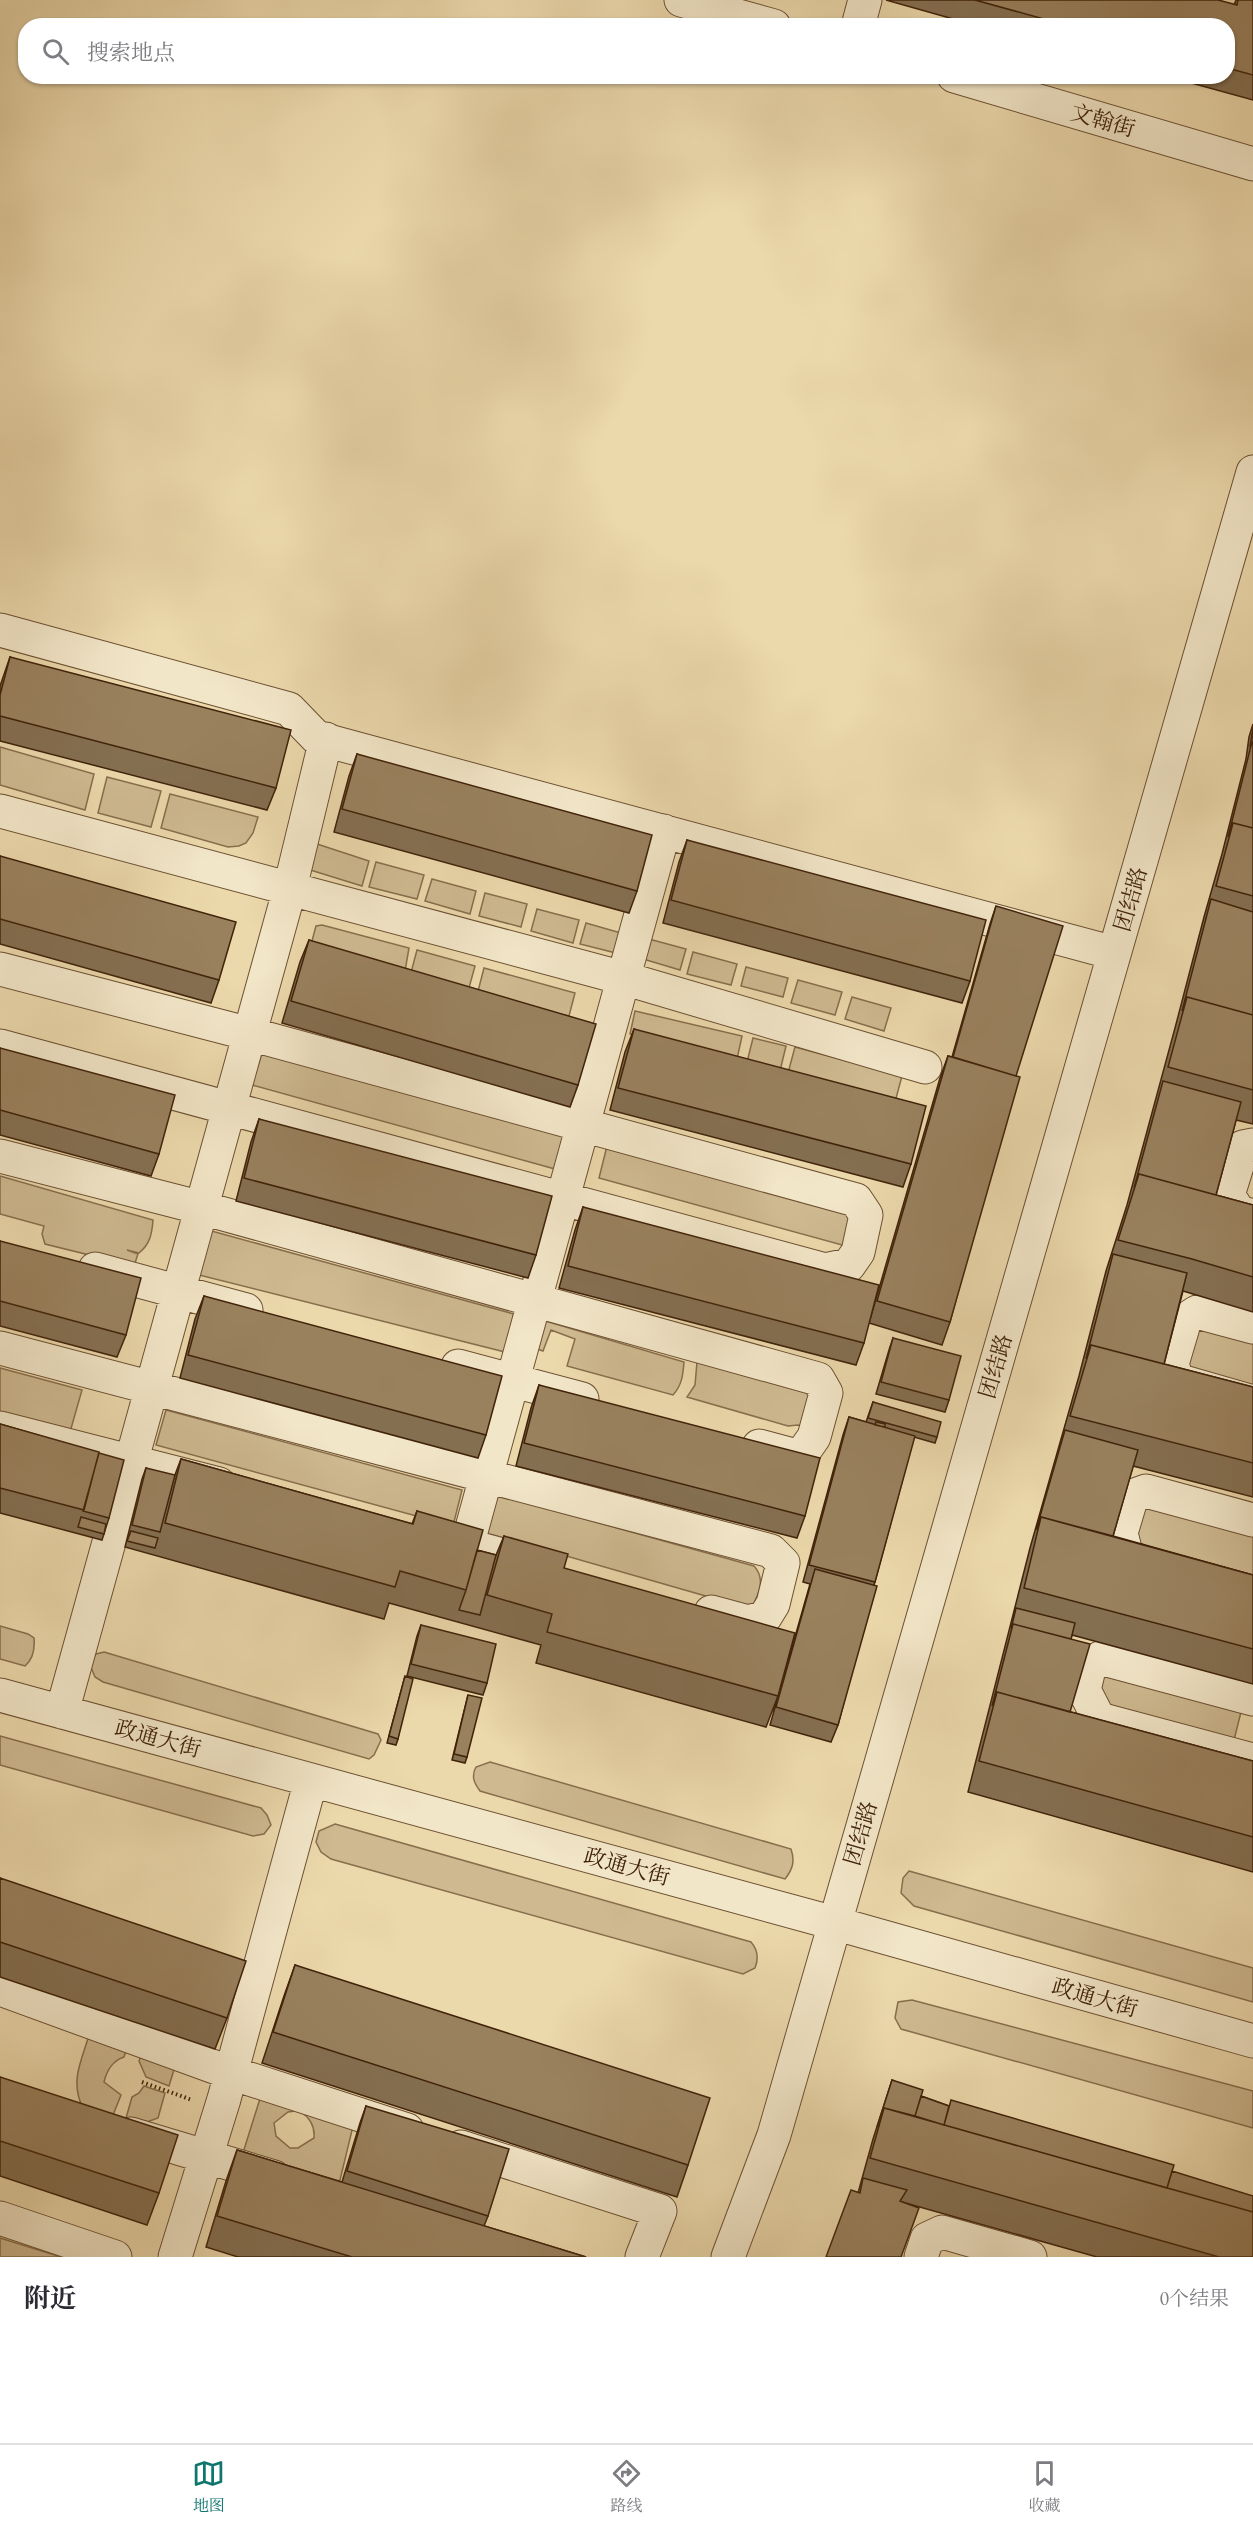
<!DOCTYPE html>
<html lang="zh">
<head>
<meta charset="utf-8">
<style>
	body { margin:0; font-family:"EB Garamond","Noto Serif SC",serif; background:#f2f2f3; color:#2b2b33 }
	.list { margin:0; padding:0; list-style:none }
	h2 { display:flex; justify-content:space-between; align-items:center; height:78px; margin:0; padding:0 24px; font-size:26px }
	h2 small { font-size:20px; font-weight:400; color:#7c7c81 }
	.icon { flex:none; width:33px; height:33px; fill:none; stroke:currentColor; stroke-width:2; stroke-linecap:round; stroke-linejoin:round }
	.map { position:relative; flex:none; width:1253px; height:2257px; overflow:hidden }
	.search { position:absolute; background:#fff; box-shadow:0 2px 4px #0004; left:18px; right:18px; top:18px; height:66px; display:flex; align-items:center; gap:15px; box-sizing:border-box; padding:0 21px; border-radius:24px; color:#7c7c81; font-size:22px }
	.sheet { height:186px; background:#fff }
	nav { display:flex; justify-content:space-around; align-items:center; box-sizing:border-box; height:84px; border-top:2px solid #e1e1e2; background:#fff; font-size:16px; color:#7c7c81 }
	nav a { display:grid; justify-items:center; gap:3px }
	nav .on { color:#0f766e }
	.map>svg:first-child { display:block }
</style>
</head>
<body>
<div class="map">
<svg width="1253" height="2257" viewBox="0 0 1253 2257">
	<rect width="100%" height="100%" fill="#ebd8ab"/>
	<filter id="stains"><feTurbulence type="fractalNoise" baseFrequency=".00333" numOctaves="4"/><feColorMatrix values="0 0 0 0 .2 0 0 0 0 .09 0 0 0 0 .02 0 0 0 .5 -.17"/></filter>
	<radialGradient id="worn" r=".72"><stop offset=".6" stop-color="#630" stop-opacity="0"/><stop offset="1" stop-color="#630" stop-opacity=".3"/></radialGradient>
	<!-- green -->
	<path fill="#ceb990" stroke="#886e4d" stroke-width="1.5" d="M 0,747 L 94,774 L 85,810 L 0,785 Z
		M 107,777 L 161,791 L 151,827 L 98,813 Z
		M 170,794 L 258,817 L 253,833 L 246,843 L 239,846 L 228,847 L 161,828 Z
		M 314,843 L 369,861 L 362,886 L 307,869 Z
		M 376,862 L 424,875 L 417,899 L 369,887 Z
		M 432,879 L 476,891 L 470,914 L 425,901 Z
		M 485,893 L 527,904 L 521,927 L 479,916 Z
		M 537,909 L 579,920 L 573,943 L 531,931 Z
		M 586,923 L 621,933 L 616,953 L 580,944 Z
		M 322,925 L 409,948 L 404,977 L 309,952 L 316,926 Z
		M 649,939 L 686,949 L 680,970 L 643,959 Z
		M 417,950 L 475,966 L 467,995 L 409,980 Z
		M 693,952 L 737,964 L 731,985 L 687,974 Z
		M 746,967 L 788,978 L 783,997 L 741,986 Z
		M 484,968 L 575,993 L 569,1016 L 476,999 Z
		M 798,980 L 842,992 L 835,1015 L 791,1003 Z
		M 852,997 L 891,1008 L 884,1031 L 845,1019 Z
		M 635,1011 L 742,1036 L 737,1059 L 630,1034 Z
		M 753,1038 L 786,1046 L 780,1071 L 747,1062 Z
		M 795,1047 L 902,1076 L 895,1102 L 788,1073 Z
		M 262,1053 L 563,1134 L 566,1140 L 555,1169 L 252,1085 Z
		M 607,1146 L 851,1214 L 849,1239 L 842,1245 L 599,1178 Z
		M 0,1176 L 153,1220 C 152,1234 150,1244 139,1253 L 127,1250 L 138,1254 L 134,1266 L 45,1244 L 42,1234 L 44,1226 L 0,1214 Z
		M 208,1230 L 514,1314 L 505,1352 L 195,1274 Z
		M 542,1320 L 684,1362 C 683,1375 682,1385 673,1395 L 567,1366 L 575,1339 L 551,1330 L 543,1351 L 534,1348 Z
		M 1197,1324 L 1253,1340 L 1253,1391 L 1183,1371 Z
		M 697,1362 L 813,1395 L 808,1429 L 798,1425 L 788,1426 L 687,1397 L 695,1385 Z
		M 0,1368 L 82,1390 L 70,1432 L 0,1413 Z
		M 166,1410 L 462,1490 L 453,1526 L 156,1445 Z
		M 494,1494 L 754,1566 C 766,1579 759,1594 751,1609 L 483,1532 Z
		M 1152,1503 L 1253,1529 L 1253,1575 L 1141,1545 L 1136,1536 L 1142,1512 Z
		M 0,1626 L 28,1634 L 34,1638 C 35,1649 33,1659 25,1666 L 0,1659 Z
		M 104,1652 L 378,1734 L 381,1740 L 374,1755 L 369,1759 L 103,1682 L 95,1677 L 90,1665 L 96,1654 Z
		M 1100,1671 L 1241,1712 L 1233,1744 L 1111,1712 L 1098,1696 Z
		M 0,1736 L 261,1808 L 267,1815 L 271,1825 L 264,1834 L 253,1836 L 0,1765 Z
		M 490,1762 L 791,1849 C 795,1861 793,1869 785,1879 L 480,1791 C 474,1783 471,1776 476,1767 Z
		M 335,1824 L 751,1942 C 758,1950 759,1958 755,1968 L 743,1974 L 331,1859 L 321,1852 L 316,1842 L 319,1831 Z
		M 909,1871 L 1253,1968 L 1253,2002 L 914,1906 L 901,1893 L 903,1878 Z
		M 912,2000 L 1253,2091 L 1253,2128 L 901,2029 L 895,2018 L 898,2002 Z
		M 89,2035 L 127,2048 L 124,2057 C 112,2061 107,2070 104,2082 L 121,2095 L 113,2115 L 82,2106 C 70,2080 82,2060 89,2035 Z
		M 142,2053 L 176,2063 L 169,2086 L 146,2077 L 139,2061 Z
		M 144,2086 L 165,2093 L 158,2118 L 144,2123 L 126,2118 L 132,2097 L 139,2093 Z
		M 263,2089 L 295,2111 L 288,2112 L 274,2123 L 276,2136 L 290,2148 L 298,2148 L 314,2138 C 315,2127 310,2118 301,2112 L 355,2118 L 340,2180 L 332,2184 L 242,2156 Z
		M 0,2238 L 61,2257 L 0,2257 Z"/>
	<g fill="none" stroke-linecap="round" stroke-linejoin="round">
		<defs>
			<path id="minor" d="M 681,0 L 774,26
				M 858,26 L 865,0
				M 954,76 L 1253,164
				M 0,630 L 289,709 L 317,738 L 1114,953
				M 0,811 L 623,978 L 925,1067
				M 0,969 L 250,1034 L 856,1200 L 866,1215 L 858,1252 L 849,1265 L 825,1270 L 0,1046
				M 1253,1145 L 1243,1147 L 1228,1195 L 1239,1212 L 1253,1216
				M 0,1156 L 202,1208 L 818,1379 L 826,1393 L 814,1437 L 800,1457 L 759,1446
				M 95,1269 L 246,1310
				M 1253,1327 L 1197,1312 L 1185,1320 L 1172,1364 L 1177,1380 L 1253,1402
				M 0,1348 L 771,1551 L 783,1563 L 773,1604 L 765,1617 L 748,1622 L 711,1612
				M 458,1366 L 582,1399
				M 0,1428 L 219,1484
				M 435,1537 L 539,1565
				M 467,1546 L 664,831
				M 1151,1566 L 1140,1563 L 1126,1553 L 1121,1533 L 1132,1496 L 1146,1491 L 1253,1520
				M 0,1695 L 834,1923 L 1253,2041
				M 1253,1699 L 1100,1658 L 1089,1669 L 1084,1690 L 1099,1719 L 1253,1760
				M 62,1712 L 290,888 L 326,739
				M 0,1989 L 231,2073 L 407,2130
				M 131,2134 L 274,2177
				M 461,2147 L 660,2211 L 642,2257
				M 0,2218 L 115,2257
				M 175,2257 L 224,2099 L 311,1780
				M 728,2257 L 774,2135 L 1253,472
				M 921,2257 L 927,2239 L 942,2232 L 1030,2257"/>
		</defs>
		<!-- minor casing -->
		<use href="#minor" stroke="#6c5032" stroke-width="35"/>
		<!-- path -->
		<path stroke="#41230a" stroke-width="4" stroke-dasharray="1.5 3" stroke-linecap="butt" d="M 142,2082 L 192,2100"/>
		<!-- minor -->
		<use href="#minor" stroke="#f2e6c8" stroke-width="33"/>
	</g>
	<!-- wall -->
	<path fill="#846f51" stroke="#41230a" stroke-width="1.5" d="M 886,0 L 1218,0 L 1234,5 L 1236,0 L 1253,0 L 1253,100 L 1166,76 L 1227,76 L 1227,26 L 978,26 Z
		M 10,657 L 276,788 L 267,810 L 0,741 L 0,686 Z
		M 1253,724 L 1253,1124 L 1236,1120 L 1216,1195 L 1253,1205 L 1253,1312 L 1183,1291 L 1164,1364 L 1253,1387 L 1253,1497 L 1133,1466 L 1113,1536 L 1253,1575 L 1253,1684 L 1072,1635 L 1071,1639 L 1070,1712 L 1253,1761 L 1253,1872 L 968,1792 L 1030,1548 L 1079,1376 L 1106,1271 L 1127,1205 L 1175,1028 L 1204,917 L 1222,854 L 1246,759 L 1249,737 Z
		M 357,754 L 637,891 L 629,913 L 334,832 L 349,776 Z
		M 687,840 L 970,981 L 962,1003 L 663,923 L 679,862 Z
		M 0,856 L 219,980 L 211,1003 L 0,944 Z
		M 996,906 L 1016,1076 L 950,1322 L 942,1345 L 869,1323 L 940,1078 L 948,1056 L 952,1057 L 990,924 Z
		M 309,940 L 578,1085 L 570,1107 L 282,1023 L 300,962 Z
		M 634,1029 L 911,1164 L 903,1187 L 610,1110 L 625,1052 Z
		M 0,1048 L 159,1154 L 151,1176 L 0,1135 Z
		M 259,1119 L 536,1255 L 528,1278 L 236,1201 L 251,1142 Z
		M 583,1207 L 864,1343 L 856,1365 L 559,1288 L 575,1230 Z
		M 0,1241 L 126,1335 L 117,1357 L 0,1326 Z
		M 204,1296 L 486,1435 L 478,1458 L 180,1378 L 195,1319 Z
		M 893,1338 L 949,1400 L 945,1412 L 876,1394 L 889,1350 Z
		M 539,1385 L 805,1516 L 797,1538 L 516,1466 L 531,1408 Z
		M 873,1402 L 937,1437 L 935,1443 L 914,1437 L 874,1585 L 838,1725 L 831,1742 L 770,1725 L 810,1584 L 803,1582 L 843,1435 L 849,1417 L 866,1422 Z
		M 0,1424 L 99,1453 L 109,1518 L 102,1540 L 0,1513 Z
		M 181,1459 L 412,1524 L 417,1511 L 477,1550 L 496,1555 L 504,1536 L 564,1568 L 778,1696 L 766,1727 L 536,1663 L 541,1645 L 389,1603 L 384,1619 L 125,1547 L 142,1479 L 146,1468 L 173,1480 Z
		M 421,1625 L 487,1683 L 483,1695 L 407,1676 L 417,1636 Z
		M 405,1676 L 398,1739 L 396,1745 L 387,1743 Z
		M 468,1695 L 467,1757 L 465,1763 L 452,1760 Z
		M 0,1878 L 227,2018 L 215,2049 L 0,1977 Z
		M 295,1965 L 688,2165 L 677,2197 L 262,2063 L 284,1996 Z
		M 0,2077 L 159,2193 L 147,2225 L 0,2176 Z
		M 892,2080 L 921,2096 L 949,2106 L 1172,2171 L 1253,2257 L 1097,2257 L 902,2202 L 858,2193 L 873,2139 Z
		M 366,2106 L 488,2216 L 484,2226 L 586,2257 L 238,2257 L 206,2247 L 226,2181 L 237,2150 L 342,2182 L 360,2123 Z"/>
	<!-- building -->
	<path fill="#99815e" stroke="#41230a" stroke-width="1.5" d="M 975,0 L 1218,0 L 1237,5 L 1238,0 L 1253,0 L 1253,75 L 1227,68 L 1227,26 L 1069,26 Z
		M 10,657 L 291,730 L 276,788 L 0,716 L 0,695 Z
		M 1253,728 L 1253,742 L 1252,742 L 1250,747 Z
		M 1252,742 L 1253,742 L 1253,828 L 1233,823 L 1228,837 Z
		M 357,754 L 652,835 L 637,891 L 342,809 Z
		M 1233,823 L 1253,828 L 1253,896 L 1216,886 Z
		M 687,840 L 986,920 L 970,981 L 671,900 Z
		M 0,856 L 236,922 L 219,980 L 0,919 Z
		M 1211,899 L 1253,912 L 1253,1015 L 1187,997 L 1182,1011 Z
		M 996,906 L 1063,926 L 1016,1076 L 953,1057 Z
		M 309,940 L 596,1024 L 578,1085 L 291,1001 Z
		M 1187,997 L 1253,1015 L 1253,1090 L 1168,1067 Z
		M 634,1029 L 926,1106 L 911,1164 L 618,1088 Z
		M 0,1048 L 175,1095 L 159,1154 L 0,1110 Z
		M 948,1056 L 1020,1077 L 950,1322 L 877,1301 Z
		M 1163,1081 L 1241,1102 L 1216,1195 L 1139,1174 L 1134,1188 Z
		M 259,1119 L 552,1196 L 536,1255 L 244,1178 Z
		M 1139,1174 L 1253,1205 L 1253,1277 L 1192,1259 L 1118,1240 Z
		M 583,1207 L 879,1285 L 864,1343 L 568,1266 Z
		M 0,1241 L 141,1278 L 126,1335 L 0,1301 Z
		M 1113,1254 L 1187,1273 L 1164,1364 L 1091,1345 L 1086,1359 Z
		M 204,1296 L 502,1376 L 486,1435 L 188,1355 Z
		M 893,1338 L 961,1356 L 949,1400 L 881,1382 Z
		M 1091,1345 L 1253,1387 L 1253,1463 L 1070,1416 Z
		M 539,1385 L 820,1458 L 805,1516 L 524,1443 Z
		M 873,1402 L 941,1422 L 937,1437 L 868,1418 Z
		M 849,1417 L 915,1436 L 875,1582 L 809,1565 Z
		M 876,1422 L 885,1424 L 885,1427 L 875,1425 Z
		M 0,1424 L 99,1452 L 84,1510 L 0,1488 Z
		M 1065,1430 L 1138,1450 L 1113,1536 L 1041,1517 L 1036,1530 Z
		M 99,1453 L 124,1460 L 109,1518 L 83,1511 Z
		M 181,1459 L 413,1524 L 417,1511 L 483,1530 L 466,1590 L 400,1571 L 395,1587 L 165,1523 Z
		M 146,1468 L 175,1475 L 160,1532 L 132,1525 Z
		M 81,1517 L 106,1524 L 104,1534 L 78,1527 Z
		M 1041,1517 L 1253,1575 L 1253,1649 L 1024,1588 Z
		M 131,1531 L 158,1538 L 155,1548 L 127,1541 Z
		M 504,1536 L 568,1554 L 564,1568 L 795,1633 L 778,1696 L 547,1632 L 552,1614 L 487,1595 Z
		M 477,1550 L 496,1555 L 480,1615 L 459,1610 L 466,1590 Z
		M 815,1569 L 877,1586 L 838,1725 L 776,1707 Z
		M 1016,1608 L 1075,1623 L 1071,1639 L 1013,1624 L 1011,1629 Z
		M 1013,1624 L 1090,1644 L 1070,1712 L 997,1692 L 992,1706 Z
		M 421,1625 L 496,1644 L 487,1683 L 411,1664 Z
		M 405,1676 L 413,1679 L 398,1739 L 389,1736 Z
		M 997,1692 L 1253,1761 L 1253,1837 L 979,1761 Z
		M 468,1695 L 482,1698 L 467,1757 L 454,1754 Z
		M 0,1878 L 246,1961 L 227,2018 L 0,1942 Z
		M 295,1965 L 710,2098 L 688,2165 L 273,2032 Z
		M 0,2077 L 178,2135 L 159,2193 L 0,2141 Z
		M 892,2080 L 923,2090 L 915,2116 L 884,2108 L 877,2127 Z
		M 921,2096 L 949,2106 L 944,2125 L 915,2116 Z
		M 951,2100 L 1174,2165 L 1167,2188 L 944,2125 Z
		M 366,2106 L 509,2149 L 488,2216 L 347,2171 Z
		M 884,2108 L 1253,2212 L 1253,2257 L 1219,2257 L 870,2158 Z
		M 237,2150 L 586,2257 L 352,2257 L 217,2216 Z
		M 1172,2171 L 1253,2196 L 1253,2212 L 1167,2188 Z
		M 863,2178 L 907,2190 L 900,2201 L 919,2208 L 901,2257 L 826,2257 L 851,2190 L 860,2193 Z"/>
	<g text-anchor="middle" stroke-width="4.5" stroke-linejoin="round" paint-order="stroke">
		<!-- street labels -->
		<g font-size="22" fill="#41230a" stroke="#f2e6c8">
			<text transform="translate(1103 120) rotate(16)" y="8">文翰街</text>
			<text transform="translate(1130 899) rotate(-74)" y="8">团结路</text>
			<text transform="translate(995 1366) rotate(-74)" y="8">团结路</text>
			<text transform="translate(158 1738) rotate(15)" y="8">政通大街</text>
			<text transform="translate(860 1833) rotate(-74)" y="8">团结路</text>
			<text transform="translate(627 1866) rotate(15)" y="8">政通大街</text>
			<text transform="translate(1095 1997) rotate(16)" y="8">政通大街</text>
		</g>
	</g>
	<rect width="100%" height="100%" filter="url(#stains)"/>
	<rect width="100%" height="100%" fill="url(#worn)"/>
</svg>
<div class="search"><svg class="icon" aria-label="search" viewBox="0 0 24 24"><circle cx="10" cy="10" r="6"/><path d="M15 15l6 6"/></svg>搜索地点</div>
</div>
<section class="sheet">
<h2>附近<small>0个结果</small></h2>
<ul class="list">
</ul>
</section>
<nav>
<a class="on"><svg class="icon" aria-label="map" viewBox="0 0 24 24"><path d="M3 6l6-2 6 2 6-2v14l-6 2-6-2-6 2zM9 4v14M15 6v14"/></svg>地图</a>
<a><svg class="icon" aria-label="directions" viewBox="0 0 24 24"><path d="M12 3l9 9-9 9-9-9zM9 14v-3h6M13 9l2 2-2 2"/></svg>路线</a>
<a><svg class="icon" aria-label="saved" viewBox="0 0 24 24"><path d="M7 4h10v16l-5-4-5 4z"/></svg>收藏</a>
</nav>
</body>
</html>
